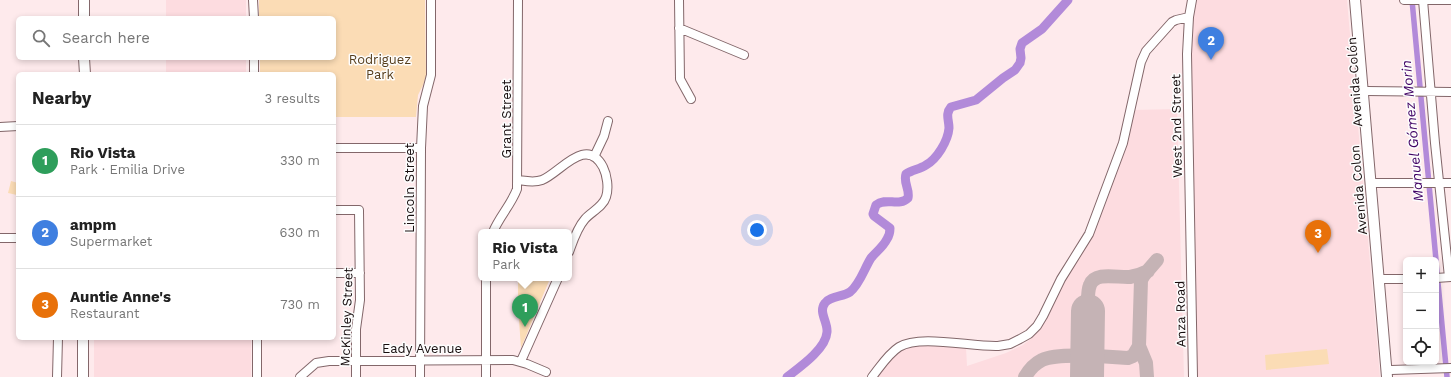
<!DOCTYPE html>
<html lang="en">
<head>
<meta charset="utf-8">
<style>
	body { margin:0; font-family:"Work Sans",sans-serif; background:#f6f6f6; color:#222 }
	.controls { position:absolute; right:12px; bottom:12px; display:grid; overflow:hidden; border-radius:6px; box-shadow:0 2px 6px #0003 }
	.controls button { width:36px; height:36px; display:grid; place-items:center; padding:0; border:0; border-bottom:1px solid #e0e0e0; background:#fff; color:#222; font:20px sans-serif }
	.you { position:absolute; left:757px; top:230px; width:14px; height:14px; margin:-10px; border:3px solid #fff; border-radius:50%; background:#1a73e8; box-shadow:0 0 0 6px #1a73e833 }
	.badge { display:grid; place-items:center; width:26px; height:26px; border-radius:50%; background:#3e8390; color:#fff; font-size:13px; font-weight:700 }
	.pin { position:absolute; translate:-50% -33px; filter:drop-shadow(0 1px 2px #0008) }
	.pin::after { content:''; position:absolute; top:21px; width:14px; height:12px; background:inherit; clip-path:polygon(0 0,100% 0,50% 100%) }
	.popup { position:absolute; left:478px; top:229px; width:94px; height:52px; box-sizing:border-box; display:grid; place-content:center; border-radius:6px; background:#fff; filter:drop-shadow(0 1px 3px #0005); font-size:13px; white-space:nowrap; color:#767676 }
	.popup b { font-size:15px; color:#222 }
	.popup::after { content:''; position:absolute; left:50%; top:100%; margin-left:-8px; border:8px solid transparent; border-top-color:#fff }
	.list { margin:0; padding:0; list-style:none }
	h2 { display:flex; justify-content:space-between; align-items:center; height:52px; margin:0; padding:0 16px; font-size:17px }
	h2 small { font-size:13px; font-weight:400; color:#767676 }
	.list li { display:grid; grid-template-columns:26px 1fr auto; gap:12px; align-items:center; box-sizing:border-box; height:72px; padding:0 16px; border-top:1px solid #e0e0e0 }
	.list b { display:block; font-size:15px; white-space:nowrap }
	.list p { margin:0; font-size:13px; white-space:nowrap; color:#767676 }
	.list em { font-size:13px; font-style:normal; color:#767676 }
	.icon { flex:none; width:22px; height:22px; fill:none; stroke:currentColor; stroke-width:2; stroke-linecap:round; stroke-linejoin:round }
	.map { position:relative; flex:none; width:1451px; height:377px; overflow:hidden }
	.search { position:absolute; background:#fff; box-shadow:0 2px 6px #0003; left:16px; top:16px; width:320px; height:44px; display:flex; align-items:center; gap:10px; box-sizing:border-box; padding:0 14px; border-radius:6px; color:#767676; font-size:15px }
	.panel { position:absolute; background:#fff; box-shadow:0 2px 6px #0003; left:16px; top:72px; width:320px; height:268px; border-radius:6px }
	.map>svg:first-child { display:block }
</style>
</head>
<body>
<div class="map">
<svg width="1451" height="377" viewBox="0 0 1451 377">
	<rect width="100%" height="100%" fill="#feeaec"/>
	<!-- built -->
	<path fill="#fddce0" d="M 166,0 L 246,0 L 246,18 L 166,18 Z
		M 1192,0 L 1347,0 L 1380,377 L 1193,377 L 1188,135 Z
		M 166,58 L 246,58 L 246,74 L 166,74 Z
		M 1177,109 L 1184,377 L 876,377 L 895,354 L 910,346 L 923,344 L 966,348 L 967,366 L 1006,353 L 1023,345 L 1033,337 L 1046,320 L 1067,277 L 1094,233 L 1106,196 L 1120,164 L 1127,139 L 1133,110 Z
		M 94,338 L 251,338 L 251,377 L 94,377 Z"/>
	<!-- green -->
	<path fill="#fbdcb5" d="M 259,0 L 425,0 L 426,76 L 423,85 L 418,95 L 416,117 L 334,117 L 334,74 L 260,74 L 260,58 L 334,58 L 334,18 L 259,18 Z
		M 11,181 L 18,183 L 17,195 L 8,193 Z
		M 518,278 L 544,278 L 549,281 L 521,348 L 518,306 Z
		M 1327,349 L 1329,364 L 1266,370 L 1265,355 Z"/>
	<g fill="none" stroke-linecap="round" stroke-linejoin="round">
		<!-- canal -->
		<path stroke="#b28ad9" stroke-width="5.5" d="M 1412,0 L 1436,260
			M 1436,262 L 1447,377"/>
		<!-- river -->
		<path stroke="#b28ad9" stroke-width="9" d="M 787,377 C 800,367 826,349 827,332 C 828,322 818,312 825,303 C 830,296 843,297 850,292 C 860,284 864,269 871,258 C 876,252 883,247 887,239 C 889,236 890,233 890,228 L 874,216 L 873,214 L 876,205 C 886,197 899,207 908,198 C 910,189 903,183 906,174 C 912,170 920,169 926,165 C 937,159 948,141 949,128 C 949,120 945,114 951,107 L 976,100 L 1003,78 L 1015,70 L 1020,63 L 1021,58 L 1020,49 L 1022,43 L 1042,29 L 1068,0"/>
		<!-- taxiway -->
		<path stroke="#c5b3b5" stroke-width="14" d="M 1088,311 C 1088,303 1087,292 1090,285 C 1095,271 1118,278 1130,277 C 1136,276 1142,274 1148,271
			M 1139,346 L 1146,363 L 1147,377
			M 1025,377 C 1029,370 1034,364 1042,360 C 1059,352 1108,357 1128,358 L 1133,356 L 1139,346 L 1141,280 L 1144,275 L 1157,260"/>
		<!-- runway -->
		<path stroke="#c5b3b5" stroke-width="34" d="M 1087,377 L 1088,311"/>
		<defs>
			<path id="minor" d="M 253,0 L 254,18
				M 679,0 L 680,79 L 691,99
				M 1192,0 L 1189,17 L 1187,54 L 1193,377
				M 1404,0 L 1451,0
				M 1423,0 L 1435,143 L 1449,277
				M 679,28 L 744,55
				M 254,58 L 254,74
				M 1367,91 L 1451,92
				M 0,127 L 18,126
				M 334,148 L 421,148
				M 594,157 L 604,136 L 608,121
				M 518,180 C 526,181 534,183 542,180 C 560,173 586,135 603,167 C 607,175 609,188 606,197 C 603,207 591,212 585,219 C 577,228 573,241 569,252
				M 1375,183 L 1451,183
				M 334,210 L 359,210 L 360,300 L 356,329 L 356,377
				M 493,232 C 499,217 511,205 517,189 L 518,0
				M 0,238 L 18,238
				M 334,273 L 360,273
				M 1436,278 L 1451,277
				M 1382,279 L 1406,279
				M 521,361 L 558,278
				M 1391,370 L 1451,368
				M 57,377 L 58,338
				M 257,377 L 257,338
				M 300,377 L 316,363 L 329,361 L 513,360 L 527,364 L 546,372
				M 420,377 L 421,148 L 423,106 L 431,75 L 431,0
				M 486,377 L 486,278
				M 872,377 C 880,367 888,354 899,347 C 920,334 971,347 998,346 L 1010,344 L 1020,339 L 1029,334 L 1037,326 L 1043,316 L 1061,279 L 1089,234 L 1123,143 L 1141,62 L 1146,51 L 1172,22 L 1176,20 L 1189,17"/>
			<path id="major" d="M 84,0 L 84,18
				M 1355,0 L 1387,377
				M 84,58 L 85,74
				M 83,377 L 83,338"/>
		</defs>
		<!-- minor casing -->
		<use href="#minor" stroke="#83676a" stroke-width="10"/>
		<!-- major casing -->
		<use href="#major" stroke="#83676a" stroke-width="12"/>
		<!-- minor -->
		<use href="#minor" stroke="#fff" stroke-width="8"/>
		<!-- major -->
		<use href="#major" stroke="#fff" stroke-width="10"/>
	</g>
	<g text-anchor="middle" stroke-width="3" stroke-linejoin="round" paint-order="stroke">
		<!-- park labels -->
		<g font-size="13" fill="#573e1c" stroke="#fdfdfd">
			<text x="380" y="64">Rodriguez<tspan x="380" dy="15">Park</tspan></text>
		</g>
		<!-- street labels -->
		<g font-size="13" fill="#170d0e" stroke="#fdfdfd">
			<text transform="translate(1354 82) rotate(-94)" y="5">Avenida Colón</text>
			<text transform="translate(506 119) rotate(-90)" y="5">Grant Street</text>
			<text transform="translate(1176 126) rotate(-91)" y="5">West 2nd Street</text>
			<text transform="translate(409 188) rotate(-90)" y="5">Lincoln Street</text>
			<text transform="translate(1358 190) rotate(-95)" y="5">Avenida Colon</text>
			<text transform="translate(1180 314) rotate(-91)" y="5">Anza Road</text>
			<text transform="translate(346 317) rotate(-88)" y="5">McKinley Street</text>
			<text x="422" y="353">Eady Avenue</text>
		</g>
		<!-- water labels -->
		<g font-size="14" font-style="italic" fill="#3f0064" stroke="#fdfdfd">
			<text transform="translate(1412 131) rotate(-95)" y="5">Manuel Gómez Morin</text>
		</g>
	</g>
</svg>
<div class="controls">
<button>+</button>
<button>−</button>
<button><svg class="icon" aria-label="locate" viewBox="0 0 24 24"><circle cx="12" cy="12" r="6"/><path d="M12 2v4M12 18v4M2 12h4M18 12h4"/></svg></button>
</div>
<div class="you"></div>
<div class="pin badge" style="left:525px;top:327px;background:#2e9e5b">1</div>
<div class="popup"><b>Rio Vista</b>Park</div>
<div class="pin badge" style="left:1211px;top:60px;background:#3f7fe0">2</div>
<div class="pin badge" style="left:1318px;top:253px;background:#e8710a">3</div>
<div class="search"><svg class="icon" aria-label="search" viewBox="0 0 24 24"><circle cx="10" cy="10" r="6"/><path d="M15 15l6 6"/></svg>Search here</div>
<section class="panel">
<h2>Nearby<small>3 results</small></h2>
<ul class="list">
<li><span class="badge" style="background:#2e9e5b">1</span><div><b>Rio Vista</b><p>Park · Emilia Drive</p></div><em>330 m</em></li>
<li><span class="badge" style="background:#3f7fe0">2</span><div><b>ampm</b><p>Supermarket</p></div><em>630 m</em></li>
<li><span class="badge" style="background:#e8710a">3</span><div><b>Auntie Anne's</b><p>Restaurant</p></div><em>730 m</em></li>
</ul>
</section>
</div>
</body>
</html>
